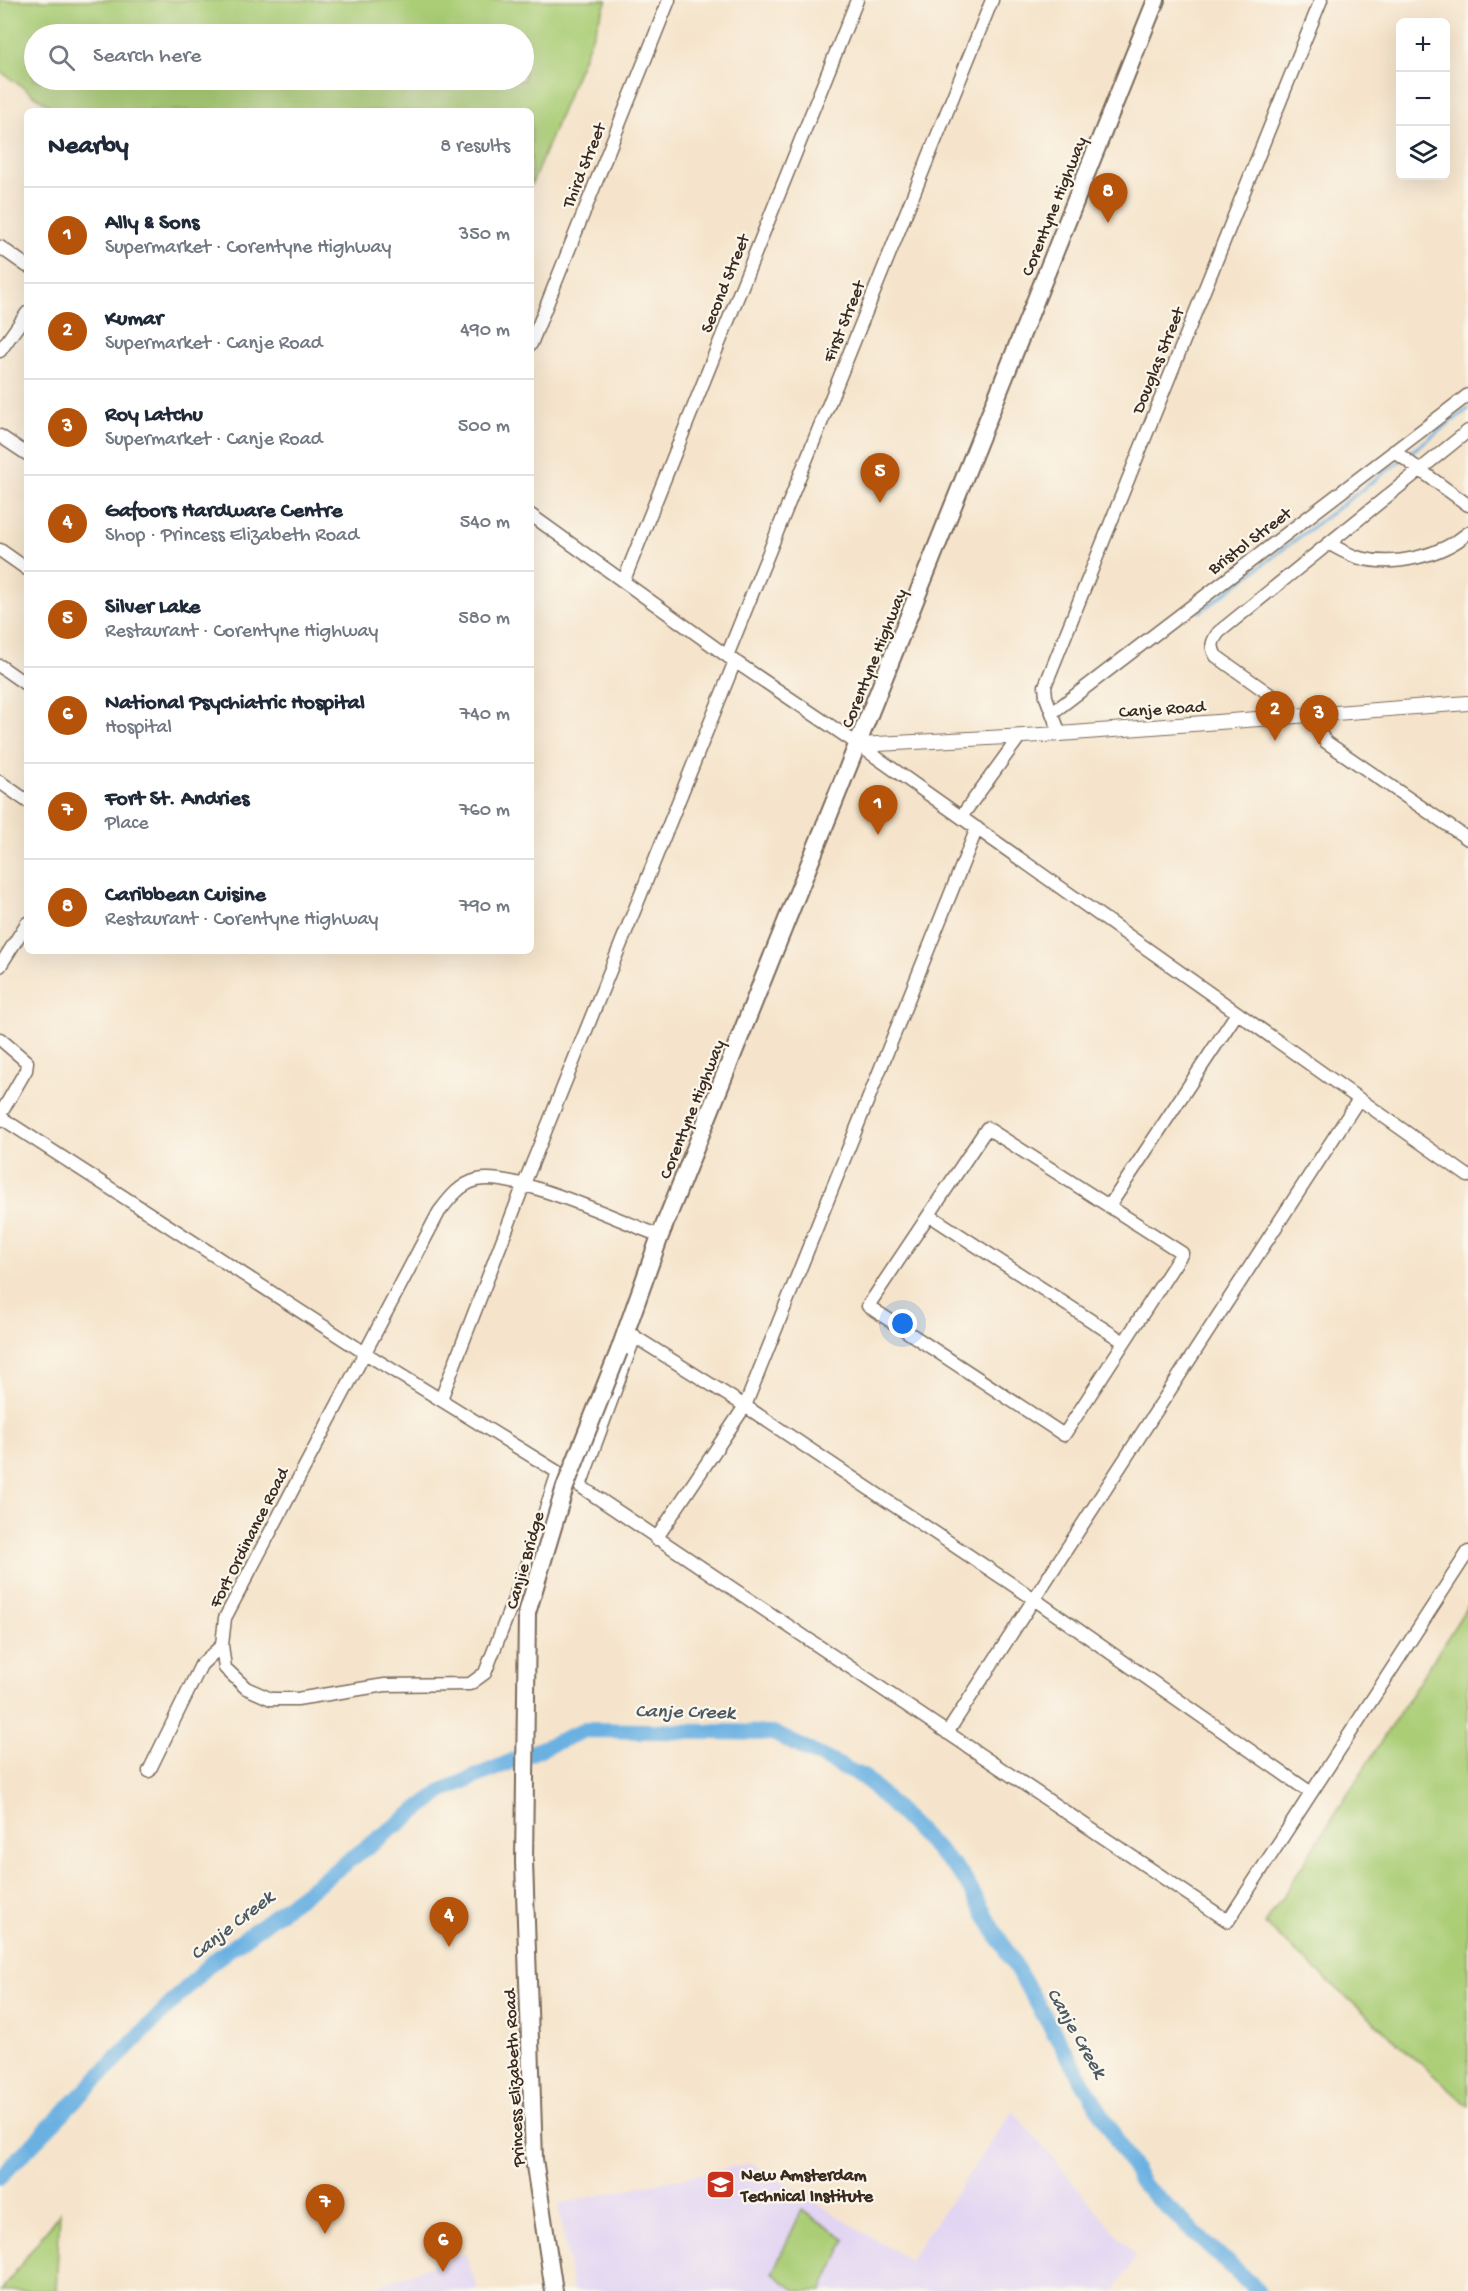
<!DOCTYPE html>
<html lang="en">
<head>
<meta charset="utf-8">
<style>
	body { margin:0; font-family:"Gochi Hand",sans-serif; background:#f6f6f7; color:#1f2937 }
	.controls { position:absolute; right:18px; top:18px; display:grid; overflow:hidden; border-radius:9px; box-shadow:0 6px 24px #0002 }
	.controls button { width:54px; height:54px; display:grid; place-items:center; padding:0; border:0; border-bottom:2px solid #e0e1e3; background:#fff; color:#1f2937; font:30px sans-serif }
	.you { position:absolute; left:903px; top:1324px; width:21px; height:21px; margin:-15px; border:4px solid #fff; border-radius:50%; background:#1a73e8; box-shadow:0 0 0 9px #1a73e833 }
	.badge { display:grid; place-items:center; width:39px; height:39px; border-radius:50%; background:#b45309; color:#fff; font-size:20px; font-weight:700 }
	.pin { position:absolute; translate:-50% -50px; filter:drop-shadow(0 2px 3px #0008) }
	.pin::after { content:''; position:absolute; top:32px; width:21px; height:18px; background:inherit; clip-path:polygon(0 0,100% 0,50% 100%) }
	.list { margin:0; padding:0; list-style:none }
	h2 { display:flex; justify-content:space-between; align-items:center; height:78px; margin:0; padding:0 24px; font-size:26px }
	h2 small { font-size:20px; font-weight:400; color:#747a83 }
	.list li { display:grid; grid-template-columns:39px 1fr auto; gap:18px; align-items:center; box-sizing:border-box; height:96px; padding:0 24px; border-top:2px solid #e0e1e3 }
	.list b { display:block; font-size:22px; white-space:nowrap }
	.list p { margin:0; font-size:20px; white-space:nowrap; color:#747a83 }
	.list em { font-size:20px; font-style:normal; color:#747a83 }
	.icon { flex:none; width:33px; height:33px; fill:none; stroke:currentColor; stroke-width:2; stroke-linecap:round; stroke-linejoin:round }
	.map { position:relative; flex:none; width:1468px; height:2291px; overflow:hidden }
	.search { position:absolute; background:#fff; box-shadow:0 6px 24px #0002; left:24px; top:24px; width:510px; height:66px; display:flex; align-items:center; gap:15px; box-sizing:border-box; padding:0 21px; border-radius:33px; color:#747a83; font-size:22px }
	.panel { position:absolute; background:#fff; box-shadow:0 6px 24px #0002; left:24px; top:108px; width:510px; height:846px; border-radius:9px }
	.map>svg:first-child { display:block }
</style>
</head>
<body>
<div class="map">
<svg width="1468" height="2291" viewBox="0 0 1468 2291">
	<rect width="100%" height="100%" fill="#fbf7ec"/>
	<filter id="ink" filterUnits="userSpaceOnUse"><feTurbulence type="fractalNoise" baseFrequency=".0167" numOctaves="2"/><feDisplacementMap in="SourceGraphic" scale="12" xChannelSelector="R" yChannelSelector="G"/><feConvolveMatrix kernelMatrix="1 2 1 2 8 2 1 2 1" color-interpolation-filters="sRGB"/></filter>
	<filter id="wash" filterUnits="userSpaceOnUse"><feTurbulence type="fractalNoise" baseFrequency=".008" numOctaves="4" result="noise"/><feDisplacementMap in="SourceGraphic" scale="24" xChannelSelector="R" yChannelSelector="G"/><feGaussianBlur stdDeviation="1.35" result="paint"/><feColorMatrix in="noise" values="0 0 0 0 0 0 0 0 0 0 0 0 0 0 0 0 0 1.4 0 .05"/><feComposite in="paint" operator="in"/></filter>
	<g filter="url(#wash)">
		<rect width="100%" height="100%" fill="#f5e4cb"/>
		<!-- built -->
		<path fill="#e2d4f3" d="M 1013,2111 L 1136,2257 L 1115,2291 L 573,2291 L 558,2204 L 751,2163 L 909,2260 Z
			M 465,2253 L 478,2291 L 364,2291 Z"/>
		<!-- green -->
		<path fill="#aacd76" stroke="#727c4a" stroke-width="1.5" fill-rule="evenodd" d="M 0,0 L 607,0 L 531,186 L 531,111 L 57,111 L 0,71 ZM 524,34 L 524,80 L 34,80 L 34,34 Z
			M 1468,1605 L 1468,2106 L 1265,1924 Z
			M 802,2210 L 846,2239 L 822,2291 L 797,2291 L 772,2273 Z
			M 60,2212 L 56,2291 L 1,2291 Z"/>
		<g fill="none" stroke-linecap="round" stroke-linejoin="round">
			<!-- stream -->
			<path stroke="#6bb1e2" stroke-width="3" d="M 1407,455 L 1468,409
				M 1200,612 L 1400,461"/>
			<!-- river -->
			<path stroke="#6bb1e2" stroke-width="16" d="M 0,2177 L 212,1962 L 444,1790 L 585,1730 L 773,1733 L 865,1778 L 962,1875 L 1143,2185 L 1258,2291"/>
		</g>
	</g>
	<g filter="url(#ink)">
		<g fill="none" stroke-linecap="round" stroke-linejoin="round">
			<defs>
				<path id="minor" d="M 0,247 L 27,266
					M 531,344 L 669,0
					M 0,351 L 27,313
					M 0,436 L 27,454
					M 1394,451 L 1468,505
					M 531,515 L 727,656 L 859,745 L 1468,1176
					M 1330,544 C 1339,549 1349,555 1360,558 C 1394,567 1441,556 1468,533
					M 0,550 L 27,569
					M 624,580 L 857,0
					M 727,656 L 992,0
					M 0,666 L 27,685
					M 1052,713 L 1468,395
					M 1315,715 L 1319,732 L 1326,742 L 1468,839
					M 1283,717 L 1272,696 L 1216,656 C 1210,646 1212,641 1219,632 L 1468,431
					M 1060,734 L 1046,697 L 1045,686 L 1321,0
					M 0,782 L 27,801
					M 961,817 L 1020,736
					M 0,966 L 27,923
					M 0,1039 L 27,1062 L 26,1070 L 0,1115
					M 0,1117 L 365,1353 L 580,1486 L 1228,1921 L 1468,1552
					M 987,1128 L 1182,1253 L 1064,1435 L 868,1306 Z
					M 1110,1205 L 1237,1013
					M 929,1215 L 1124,1342
					M 624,1330 L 745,1406 L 1034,1599 L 1311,1793
					M 441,1399 L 524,1184 L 735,661
					M 558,1472 L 528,1563 L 485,1673 L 470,1684 L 385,1685 L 297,1699 L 271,1699 L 246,1688 L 225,1668 L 222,1645 L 225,1618 L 439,1212 C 449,1199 460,1184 477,1180 C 514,1171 621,1221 660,1236
					M 580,1486 L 635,1336
					M 656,1539 L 745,1406 L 977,828
					M 947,1733 L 1359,1099
					M 149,1771 L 201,1665 L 222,1645"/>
				<path id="tertiary" d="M 859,745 L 1060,734 L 1468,703"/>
				<path id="secondary" d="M 619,1351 L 660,1236 L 1156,0
					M 524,1862 L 534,2159 L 554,2291"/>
			</defs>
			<!-- minor casing -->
			<use href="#minor" stroke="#7c6b5b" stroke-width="15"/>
			<!-- tertiary casing -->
			<use href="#tertiary" stroke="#7c6b5b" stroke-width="16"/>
			<!-- secondary casing -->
			<use href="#secondary" stroke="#7c6b5b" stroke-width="20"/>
			<!-- minor -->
			<use href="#minor" stroke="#fff" stroke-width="12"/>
			<!-- tertiary -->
			<use href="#tertiary" stroke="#fff" stroke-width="14"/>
			<!-- secondary -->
			<use href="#secondary" stroke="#fff" stroke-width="16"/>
			<defs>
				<path id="secondary-bridge" d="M 524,1862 L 527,1613 L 565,1487 L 619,1351"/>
			</defs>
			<!-- secondary-bridge casing -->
			<use href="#secondary-bridge" stroke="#7c6b5b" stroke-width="20" stroke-linecap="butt"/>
			<!-- secondary-bridge -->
			<use href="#secondary-bridge" stroke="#fff" stroke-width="16"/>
		</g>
	</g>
	<!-- icons -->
	<defs>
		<symbol id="university-square" viewBox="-11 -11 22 22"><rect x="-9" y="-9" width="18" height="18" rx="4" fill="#c8321e" stroke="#fbf7ec"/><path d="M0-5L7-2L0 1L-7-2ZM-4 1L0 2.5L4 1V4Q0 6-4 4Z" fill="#fff"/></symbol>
	</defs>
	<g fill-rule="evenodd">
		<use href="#university-square" x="704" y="2168" width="33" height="33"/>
	</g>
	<g text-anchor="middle" stroke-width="4.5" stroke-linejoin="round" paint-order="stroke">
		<!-- street labels -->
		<g font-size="18" fill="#3b2a1e" stroke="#fbf7ec">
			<text transform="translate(583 165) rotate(-68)" y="6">Third Street</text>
			<text transform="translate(1053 206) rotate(-68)" y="6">Corentyne Highway</text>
			<text transform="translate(724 283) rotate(-68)" y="6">Second Street</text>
			<text transform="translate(843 321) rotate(-68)" y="6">First Street</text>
			<text transform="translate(1157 360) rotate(-68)" y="6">Douglas Street</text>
			<text transform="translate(1249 540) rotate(-37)" y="6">Bristol Street</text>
			<text transform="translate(873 658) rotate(-68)" y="6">Corentyne Highway</text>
			<text transform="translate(1162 708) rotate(-4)" y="6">Canje Road</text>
			<text transform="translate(691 1109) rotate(-68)" y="6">Corentyne Highway</text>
			<text transform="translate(248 1537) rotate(-63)" y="6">Fort Ordinance Road</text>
			<text transform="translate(524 1560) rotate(-74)" y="6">Canjie Bridge</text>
			<text transform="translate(513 2078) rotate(-93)" y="6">Princess Elizabeth Road</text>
		</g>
		<!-- poi labels -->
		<g font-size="18" font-weight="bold" fill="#3b2a1e" stroke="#fbf7ec" text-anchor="start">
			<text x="741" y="2180">New Amsterdam<tspan x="741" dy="21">Technical Institute</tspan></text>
		</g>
		<!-- water labels -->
		<g font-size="20" font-style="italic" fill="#4c5963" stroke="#fbf7ec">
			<text transform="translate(685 1710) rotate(1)" y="7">Canje Creek</text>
			<text transform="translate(231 1924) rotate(-38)" y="7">Canje Creek</text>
			<text transform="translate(1078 2032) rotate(60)" y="7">Canje Creek</text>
		</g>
	</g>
</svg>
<div class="controls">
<button>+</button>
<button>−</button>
<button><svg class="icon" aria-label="layers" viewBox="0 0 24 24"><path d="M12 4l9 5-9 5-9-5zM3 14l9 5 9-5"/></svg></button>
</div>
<div class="you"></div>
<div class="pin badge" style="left:878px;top:835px">1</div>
<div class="pin badge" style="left:1275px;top:741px">2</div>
<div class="pin badge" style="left:1319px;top:745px">3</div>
<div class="pin badge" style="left:449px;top:1947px">4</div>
<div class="pin badge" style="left:880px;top:503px">5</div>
<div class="pin badge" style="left:443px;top:2272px">6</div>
<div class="pin badge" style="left:325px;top:2234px">7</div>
<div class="pin badge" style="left:1108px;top:223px">8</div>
<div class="search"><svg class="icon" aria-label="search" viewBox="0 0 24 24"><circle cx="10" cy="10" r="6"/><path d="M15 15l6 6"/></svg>Search here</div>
<section class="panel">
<h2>Nearby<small>8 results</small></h2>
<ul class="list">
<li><span class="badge">1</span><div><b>Ally &amp; Sons</b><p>Supermarket · Corentyne Highway</p></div><em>350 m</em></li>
<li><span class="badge">2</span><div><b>Kumar</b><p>Supermarket · Canje Road</p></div><em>490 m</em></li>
<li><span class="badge">3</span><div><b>Roy Latchu</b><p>Supermarket · Canje Road</p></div><em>500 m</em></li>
<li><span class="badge">4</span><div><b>Gafoors Hardware Centre</b><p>Shop · Princess Elizabeth Road</p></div><em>540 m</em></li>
<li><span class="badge">5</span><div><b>Silver Lake</b><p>Restaurant · Corentyne Highway</p></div><em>580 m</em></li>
<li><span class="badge">6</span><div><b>National Psychiatric Hospital</b><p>Hospital</p></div><em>740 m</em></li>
<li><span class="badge">7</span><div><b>Fort St. Andries</b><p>Place</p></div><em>760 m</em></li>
<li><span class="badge">8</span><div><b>Caribbean Cuisine</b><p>Restaurant · Corentyne Highway</p></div><em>790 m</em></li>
</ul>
</section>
</div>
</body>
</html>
